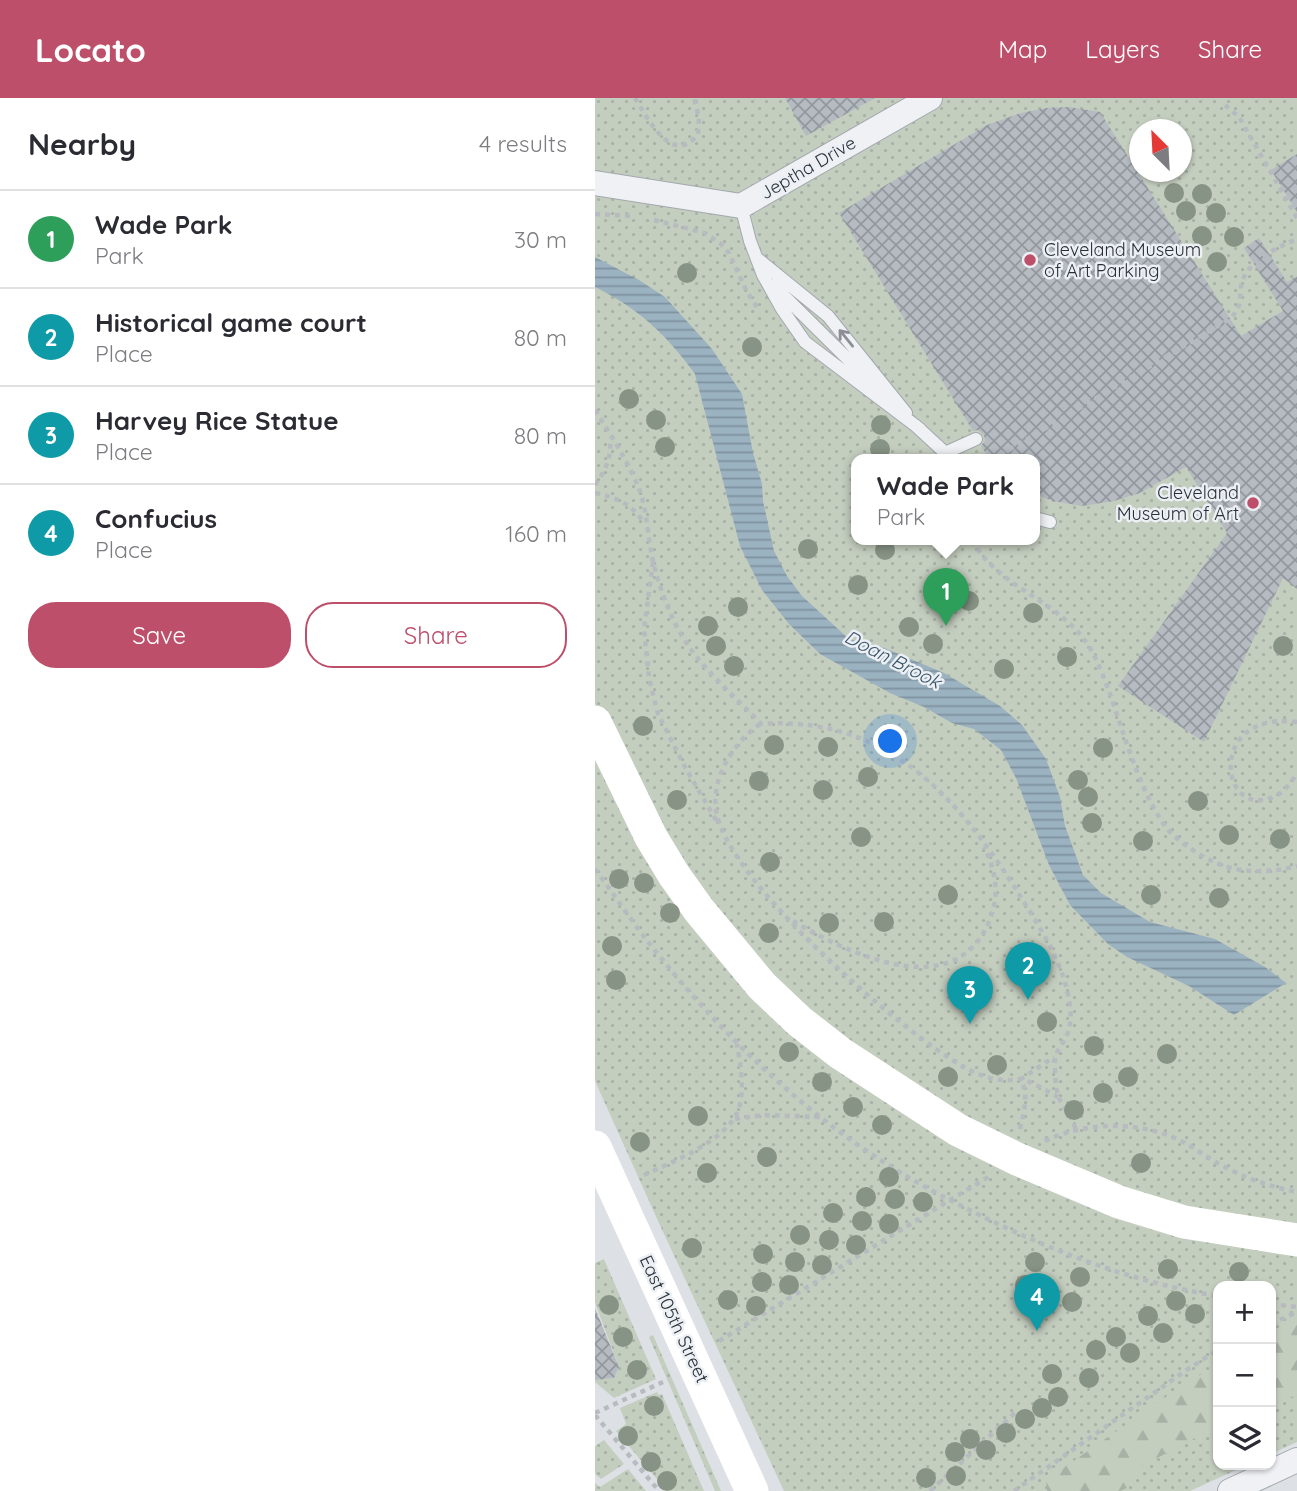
<!DOCTYPE html>
<html lang="en">
<head>
<meta charset="utf-8">
<style>
	body { margin:0; font-family:Quicksand,sans-serif; background:#f7f7f7; color:#2b2b33 }
	.controls { position:absolute; right:21px; bottom:21px; display:grid; overflow:hidden; border-radius:14px; box-shadow:0 2px 5px #0004 }
	.controls button { width:63px; height:63px; display:grid; place-items:center; padding:0; border:0; border-bottom:2px solid #e1e1e2; background:#fff; color:#2b2b33; font:35px sans-serif }
	.compass { position:absolute; left:534px; top:21px; width:63px; height:63px; border-radius:50%; background:#fff; box-shadow:0 2px 5px #0004; rotate:336deg }
	.you { position:absolute; left:296px; top:644px; width:24px; height:24px; margin:-18px; border:5px solid #fff; border-radius:50%; background:#1a73e8; box-shadow:0 0 0 10px #1a73e833 }
	.badge { display:grid; place-items:center; width:46px; height:46px; border-radius:50%; background:#bd4f6b; color:#fff; font-size:23px; font-weight:700 }
	.pin { position:absolute; translate:-50% -58px; filter:drop-shadow(0 2px 4px #0008) }
	.pin::after { content:''; position:absolute; top:37px; width:24px; height:21px; background:inherit; clip-path:polygon(0 0,100% 0,50% 100%) }
	.popup { position:absolute; left:256px; top:356px; width:189px; height:91px; box-sizing:border-box; display:grid; place-content:center; border-radius:14px; background:#fff; filter:drop-shadow(0 2px 5px #0005); font-size:23px; white-space:nowrap; color:#7c7c81 }
	.popup b { font-size:26px; color:#2b2b33 }
	.popup::after { content:''; position:absolute; left:50%; top:100%; margin-left:-14px; border:14px solid transparent; border-top-color:#fff }
	.list { margin:0; padding:0; list-style:none }
	h2 { display:flex; justify-content:space-between; align-items:center; height:91px; margin:0; padding:0 28px; font-size:30px }
	h2 small { font-size:23px; font-weight:400; color:#7c7c81 }
	.list li { display:grid; grid-template-columns:46px 1fr auto; gap:21px; align-items:center; box-sizing:border-box; height:98px; padding:0 28px; border-top:2px solid #e1e1e2 }
	.list b { display:block; font-size:26px; white-space:nowrap }
	.list p { margin:0; font-size:23px; white-space:nowrap; color:#7c7c81 }
	.list em { font-size:23px; font-style:normal; color:#7c7c81 }
	.actions { display:flex; gap:14px; padding:21px 28px }
	.actions a { flex:1; padding:16px 0; border:2px solid #bd4f6b; border-radius:28px; text-align:center; font-size:24px; color:#bd4f6b }
	.actions .main { background:#bd4f6b; color:#fff }
	.icon { flex:none; width:38px; height:38px; fill:none; stroke:currentColor; stroke-width:2; stroke-linecap:round; stroke-linejoin:round }
	.map { position:relative; flex:none; width:702px; height:1393px; overflow:hidden }
	header { display:flex; align-items:center; gap:42px; box-sizing:border-box; height:98px; padding:0 35px; background:#bd4f6b; color:#fff }
	header strong { font-size:33px }
	nav { display:flex; gap:38px; margin-inline-start:auto; font-size:24px }
	main { display:flex }
	aside { flex:1; background:#fff }
	.map>svg:first-child { display:block }
</style>
</head>
<body>
<header>
<strong>Locato</strong>
<nav><a>Map</a><a>Layers</a><a>Share</a></nav>
</header>
<main>
<aside>
<h2>Nearby<small>4 results</small></h2>
<ul class="list">
<li><span class="badge" style="background:#2e9e5b">1</span><div><b>Wade Park</b><p>Park</p></div><em>30 m</em></li>
<li><span class="badge" style="background:#0f9aa8">2</span><div><b>Historical game court</b><p>Place</p></div><em>80 m</em></li>
<li><span class="badge" style="background:#0f9aa8">3</span><div><b>Harvey Rice Statue</b><p>Place</p></div><em>80 m</em></li>
<li><span class="badge" style="background:#0f9aa8">4</span><div><b>Confucius</b><p>Place</p></div><em>160 m</em></li>
</ul>
<div class="actions"><a class="main">Save</a><a>Share</a></div>
</aside>
<div class="map">
<svg width="702" height="1393" viewBox="0 0 702 1393">
	<defs>
		<pattern id="green-dots" width="8" height="8" patternUnits="userSpaceOnUse" patternTransform="scale(1.75)"><rect width="8" height="8" fill="#c4cebf"/><path d="M2 2h.1M6 6h.1" fill="none" stroke="#a8b1a5" stroke-width="1.8" stroke-linecap="round"/></pattern>
		<pattern id="forest-firs" width="22" height="20" patternUnits="userSpaceOnUse" patternTransform="scale(1.75)"><rect width="22" height="20" fill="#c4cebf"/><path d="M5 1l3.5 6h-7zM16 11l3.5 6h-7z" fill="#a8b1a5"/></pattern>
		<pattern id="water-rules" width="6" height="5" patternUnits="userSpaceOnUse" patternTransform="scale(1.75)"><rect width="6" height="5" fill="#9bb2c1"/><path d="M0 2.5h6" fill="none" stroke="#7e919e"/></pattern>
		<pattern id="building-cross-hatch" width="8" height="8" patternUnits="userSpaceOnUse" patternTransform="scale(1.75)"><rect width="8" height="8" fill="#b5bbc1"/><path d="M0 0l8 8M0 8l8-8" fill="none" stroke="#93989e"/></pattern>
	</defs>
	<rect width="100%" height="100%" fill="#dde1e5"/>
	<!-- green -->
	<path fill="url(#green-dots)" fill-rule="evenodd" d="M 0,0 L 702,0 L 702,1344 L 676,1356 L 676,1188 L 623,1188 L 623,1367 L 652,1367 L 595,1393 L 189,1393 L 63,1123 L 0,983 ZM 544,32 L 586,32 L 586,74 L 544,74 ZM 262,362 L 440,362 L 440,442 L 262,442 Z
		M 9,1161 L 61,1281 L 19,1300 L 0,1284 L 1,1278 L 6,1281 L 19,1280 L 24,1269 L 0,1205 L 0,1165 Z
		M 58,1237 L 126,1393 L 120,1393 L 54,1239 Z
		M 62,1294 L 64,1297 L 67,1296 L 109,1393 L 72,1393 L 21,1333 L 31,1326 L 25,1310 Z
		M 9,1342 L 29,1366 L 6,1381 L 0,1376 L 0,1348 Z
		M 33,1371 L 51,1393 L 0,1393 L 0,1385 L 5,1389 Z"/>
	<!-- forest -->
	<path fill="url(#forest-firs)" d="M 702,1224 L 702,1297 L 676,1306 L 676,1236 Z
		M 623,1266 L 623,1328 L 545,1369 L 532,1390 L 525,1393 L 452,1393 L 451,1382 L 584,1290 Z"/>
	<!-- water -->
	<path fill="url(#water-rules)" d="M 0,159 L 44,182 L 70,199 L 117,251 L 147,296 L 158,355 L 167,386 L 168,403 L 179,453 L 192,478 L 207,498 L 254,541 L 287,549 L 349,575 L 405,608 L 427,627 L 451,661 L 465,699 L 470,728 L 488,777 L 506,795 L 555,824 L 620,841 L 670,869 L 691,885 L 639,917 L 594,888 L 532,859 L 513,846 L 475,807 L 454,767 L 421,680 L 406,652 L 379,631 L 357,625 L 329,609 L 295,595 L 225,556 L 194,526 L 167,492 L 145,448 L 100,276 C 72,237 43,210 0,189 Z"/>
	<!-- building -->
	<path fill="url(#building-cross-hatch)" d="M 190,0 L 280,0 L 211,38 Z
		M 474,9 L 505,14 L 646,238 L 688,213 L 649,150 L 664,140 L 692,184 L 702,178 L 702,491 L 688,480 L 609,644 L 523,588 L 632,435 L 591,369 L 545,395 L 519,403 L 487,408 L 458,403 L 440,396 L 440,362 L 395,362 L 386,348 L 390,343 L 389,337 L 383,332 L 378,333 L 244,115 L 392,27 L 426,15 L 451,10 Z
		M 702,56 L 702,114 L 676,72 Z
		M 0,1210 L 24,1269 L 19,1280 L 0,1282 Z"/>
	<g fill="none" stroke-linecap="round" stroke-linejoin="round">
		<defs>
			<path id="service" d="M 146,108 L 155,143 L 168,177 L 187,211 L 210,244 L 325,331
				M 164,162 L 233,218 L 311,315
				M 178,187 L 285,293
				M 320,327 L 358,362
				M 350,355 L 381,341
				M 440,420 L 455,424"/>
			<path id="minor" d="M 0,85 L 146,108 L 335,0
				M 635,1393 L 702,1362"/>
		</defs>
		<!-- service casing -->
		<use href="#service" stroke="#a3a8ae" stroke-width="14"/>
		<!-- minor casing -->
		<use href="#minor" stroke="#a3a8ae" stroke-width="26"/>
		<!-- path -->
		<path stroke="#b7bbc0" stroke-width="4.5" stroke-dasharray="5 5" stroke-linecap="butt" d="M 40,0 C 52,19 77,70 103,36 L 104,20 L 99,0
			M 630,7 L 644,19 L 702,120
			M 0,116 L 40,118
			M 59,122 L 110,135 L 126,146 L 134,155 L 152,194 L 164,212
			M 0,312 C 17,339 35,366 46,396 C 52,416 53,439 57,459 C 62,482 70,504 80,525 C 100,566 135,593 166,626 C 290,617 361,697 422,793 C 440,822 462,854 471,888 C 475,904 479,923 471,939 C 467,947 460,954 460,963 C 460,974 460,989 464,1000 C 469,1011 478,1020 481,1033
			M 397,362 L 636,220 C 649,206 643,200 647,184 C 653,163 683,149 702,141
			M 0,387 C 11,372 17,358 15,340
			M 0,395 C 21,399 37,406 49,425
			M 377,442 C 402,488 457,500 488,540 C 500,555 507,575 514,593 C 528,633 548,704 575,734 C 585,744 597,752 609,759 C 639,776 669,776 702,768
			M 58,464 L 49,531 L 54,580 L 63,616 L 91,671 L 121,722
			M 702,624 C 689,623 677,622 665,627 C 615,645 634,725 684,696 C 692,691 697,682 702,676
			M 165,626 C 138,645 114,682 122,717 C 137,786 306,934 369,969 C 382,976 398,983 414,982 C 418,982 421,981 425,981 C 434,982 454,994 463,999
			M 0,771 C 15,791 29,812 44,832 C 128,942 230,1039 355,1102 L 395,1078
			M 198,823 C 251,854 356,907 393,826 C 405,800 402,774 389,749
			M 140,1021 L 168,1017 L 225,1019
			M 425,1031 C 429,1013 434,999 426,981 L 459,959
			M 450,1043 C 487,1025 537,1023 575,1038 C 594,1045 609,1058 626,1067 C 650,1080 676,1089 702,1094
			M 49,1077 C 77,1064 134,1042 144,1010 C 150,990 145,966 142,946
			M 676,1206 L 702,1209
			M 676,1226 L 702,1214
			M 124,1243 L 355,1102 C 439,1146 529,1183 623,1198
			M 0,1315 L 68,1284
			M 0,1317 L 64,1393
			M 335,1393 L 421,1314
			M 419,1393 L 593,1271 L 623,1252"/>
		<!-- service -->
		<use href="#service" stroke="#eff1f4" stroke-width="12"/>
		<!-- minor -->
		<use href="#minor" stroke="#eff1f4" stroke-width="24"/>
		<!-- secondary -->
		<path stroke="#fff" stroke-width="33" d="M 0,624 L 56,739 L 79,777 L 104,812 L 167,888 L 204,923 L 245,955 L 363,1032 L 422,1061 L 524,1104 L 589,1124 L 702,1142
			M 0,1049 L 157,1393"/>
	</g>
	<!-- trees -->
	<g fill="#879385">
		<circle cx="579" cy="95" r="10"/>
		<circle cx="607" cy="96" r="10"/>
		<circle cx="591" cy="113" r="10"/>
		<circle cx="621" cy="115" r="10"/>
		<circle cx="607" cy="138" r="10"/>
		<circle cx="639" cy="139" r="10"/>
		<circle cx="622" cy="164" r="10"/>
		<circle cx="92" cy="175" r="10"/>
		<circle cx="157" cy="249" r="10"/>
		<circle cx="34" cy="301" r="10"/>
		<circle cx="61" cy="322" r="10"/>
		<circle cx="286" cy="327" r="10"/>
		<circle cx="70" cy="349" r="10"/>
		<circle cx="285" cy="351" r="10"/>
		<circle cx="213" cy="451" r="10"/>
		<circle cx="290" cy="452" r="10"/>
		<circle cx="263" cy="487" r="10"/>
		<circle cx="374" cy="503" r="10"/>
		<circle cx="143" cy="509" r="10"/>
		<circle cx="438" cy="515" r="10"/>
		<circle cx="113" cy="528" r="10"/>
		<circle cx="314" cy="529" r="10"/>
		<circle cx="338" cy="546" r="10"/>
		<circle cx="121" cy="548" r="10"/>
		<circle cx="688" cy="548" r="10"/>
		<circle cx="472" cy="559" r="10"/>
		<circle cx="139" cy="568" r="10"/>
		<circle cx="409" cy="571" r="10"/>
		<circle cx="48" cy="628" r="10"/>
		<circle cx="179" cy="647" r="10"/>
		<circle cx="233" cy="649" r="10"/>
		<circle cx="508" cy="650" r="10"/>
		<circle cx="273" cy="679" r="10"/>
		<circle cx="483" cy="682" r="10"/>
		<circle cx="164" cy="683" r="10"/>
		<circle cx="228" cy="692" r="10"/>
		<circle cx="493" cy="699" r="10"/>
		<circle cx="82" cy="702" r="10"/>
		<circle cx="603" cy="703" r="10"/>
		<circle cx="497" cy="725" r="10"/>
		<circle cx="634" cy="737" r="10"/>
		<circle cx="266" cy="739" r="10"/>
		<circle cx="685" cy="741" r="10"/>
		<circle cx="548" cy="743" r="10"/>
		<circle cx="175" cy="764" r="10"/>
		<circle cx="24" cy="781" r="10"/>
		<circle cx="49" cy="785" r="10"/>
		<circle cx="353" cy="797" r="10"/>
		<circle cx="556" cy="797" r="10"/>
		<circle cx="624" cy="800" r="10"/>
		<circle cx="75" cy="815" r="10"/>
		<circle cx="289" cy="824" r="10"/>
		<circle cx="234" cy="825" r="10"/>
		<circle cx="174" cy="835" r="10"/>
		<circle cx="17" cy="848" r="10"/>
		<circle cx="21" cy="882" r="10"/>
		<circle cx="452" cy="924" r="10"/>
		<circle cx="499" cy="948" r="10"/>
		<circle cx="194" cy="954" r="10"/>
		<circle cx="572" cy="956" r="10"/>
		<circle cx="402" cy="967" r="10"/>
		<circle cx="353" cy="979" r="10"/>
		<circle cx="533" cy="979" r="10"/>
		<circle cx="227" cy="984" r="10"/>
		<circle cx="508" cy="995" r="10"/>
		<circle cx="258" cy="1009" r="10"/>
		<circle cx="479" cy="1012" r="10"/>
		<circle cx="103" cy="1018" r="10"/>
		<circle cx="287" cy="1027" r="10"/>
		<circle cx="45" cy="1044" r="10"/>
		<circle cx="172" cy="1059" r="10"/>
		<circle cx="546" cy="1065" r="10"/>
		<circle cx="112" cy="1075" r="10"/>
		<circle cx="294" cy="1079" r="10"/>
		<circle cx="271" cy="1099" r="10"/>
		<circle cx="300" cy="1101" r="10"/>
		<circle cx="328" cy="1104" r="10"/>
		<circle cx="238" cy="1115" r="10"/>
		<circle cx="267" cy="1123" r="10"/>
		<circle cx="294" cy="1126" r="10"/>
		<circle cx="205" cy="1137" r="10"/>
		<circle cx="234" cy="1142" r="10"/>
		<circle cx="261" cy="1147" r="10"/>
		<circle cx="97" cy="1150" r="10"/>
		<circle cx="168" cy="1156" r="10"/>
		<circle cx="200" cy="1164" r="10"/>
		<circle cx="440" cy="1164" r="10"/>
		<circle cx="227" cy="1167" r="10"/>
		<circle cx="573" cy="1171" r="10"/>
		<circle cx="644" cy="1174" r="10"/>
		<circle cx="485" cy="1179" r="10"/>
		<circle cx="167" cy="1184" r="10"/>
		<circle cx="194" cy="1187" r="10"/>
		<circle cx="430" cy="1187" r="10"/>
		<circle cx="133" cy="1202" r="10"/>
		<circle cx="581" cy="1203" r="10"/>
		<circle cx="477" cy="1204" r="10"/>
		<circle cx="14" cy="1207" r="10"/>
		<circle cx="161" cy="1208" r="10"/>
		<circle cx="600" cy="1216" r="10"/>
		<circle cx="553" cy="1218" r="10"/>
		<circle cx="568" cy="1235" r="10"/>
		<circle cx="28" cy="1239" r="10"/>
		<circle cx="521" cy="1239" r="10"/>
		<circle cx="501" cy="1252" r="10"/>
		<circle cx="535" cy="1255" r="10"/>
		<circle cx="42" cy="1272" r="10"/>
		<circle cx="457" cy="1276" r="10"/>
		<circle cx="494" cy="1280" r="10"/>
		<circle cx="463" cy="1299" r="10"/>
		<circle cx="59" cy="1308" r="10"/>
		<circle cx="447" cy="1310" r="10"/>
		<circle cx="430" cy="1321" r="10"/>
		<circle cx="411" cy="1335" r="10"/>
		<circle cx="33" cy="1338" r="10"/>
		<circle cx="375" cy="1341" r="10"/>
		<circle cx="391" cy="1352" r="10"/>
		<circle cx="360" cy="1354" r="10"/>
		<circle cx="56" cy="1364" r="10"/>
		<circle cx="361" cy="1378" r="10"/>
		<circle cx="331" cy="1380" r="10"/>
		<circle cx="72" cy="1383" r="10"/>
	</g>
	<!-- one-way arrows -->
	<defs><path id="oneway-shaft" d="M-6 0H5M1.5-3L5.5 0L1.5 3" fill="none" stroke-width="1.6" stroke-linecap="round" stroke-linejoin="round" transform="scale(1.75)"/></defs>
	<use stroke="#8c9096" href="#oneway-shaft" transform="translate(251 240) rotate(-129)"/>
	<!-- markers -->
	<g fill="#bd4f6b" stroke="#eceff3" stroke-width="2.5">
		<circle cx="435" cy="162" r="7"/>
		<circle cx="658" cy="405" r="7"/>
	</g>
	<g text-anchor="middle" stroke-width="5" stroke-linejoin="round" paint-order="stroke">
		<!-- street labels -->
		<g font-size="18" fill="#283039" stroke="#eceff3">
			<text transform="translate(213 70) rotate(-30)" y="6">Jeptha Drive</text>
			<text transform="translate(79 1221) rotate(65)" y="6">East 105th Street</text>
		</g>
		<!-- poi labels -->
		<g font-size="18" fill="#283039" stroke="#eceff3" text-anchor="start">
			<text x="449" y="158">Cleveland Museum<tspan x="449" dy="21">of Art Parking</tspan></text>
			<text x="644" y="401" text-anchor="end">Cleveland<tspan x="644" dy="21">Museum of Art</tspan></text>
		</g>
		<!-- water labels -->
		<g font-size="19" font-style="italic" fill="#375368" stroke="#eceff3">
			<text transform="translate(298 561) rotate(27)" y="7">Doan Brook</text>
		</g>
	</g>
</svg>
<div class="controls">
<button>+</button>
<button>−</button>
<button><svg class="icon" aria-label="layers" viewBox="0 0 24 24"><path d="M12 4l9 5-9 5-9-5zM3 14l9 5 9-5"/></svg></button>
</div>
<svg class="compass" viewBox="-18 -18 36 36"><path d="M0-13l5 13h-10z" fill="#e53935"/><path d="M0 13l5-13h-10z" fill="#7c7c81"/></svg>
<div class="you"></div>
<div class="pin badge" style="left:351px;top:528px;background:#2e9e5b">1</div>
<div class="popup"><b>Wade Park</b>Park</div>
<div class="pin badge" style="left:433px;top:902px;background:#0f9aa8">2</div>
<div class="pin badge" style="left:375px;top:926px;background:#0f9aa8">3</div>
<div class="pin badge" style="left:442px;top:1233px;background:#0f9aa8">4</div>
</div>
</main>
</body>
</html>
